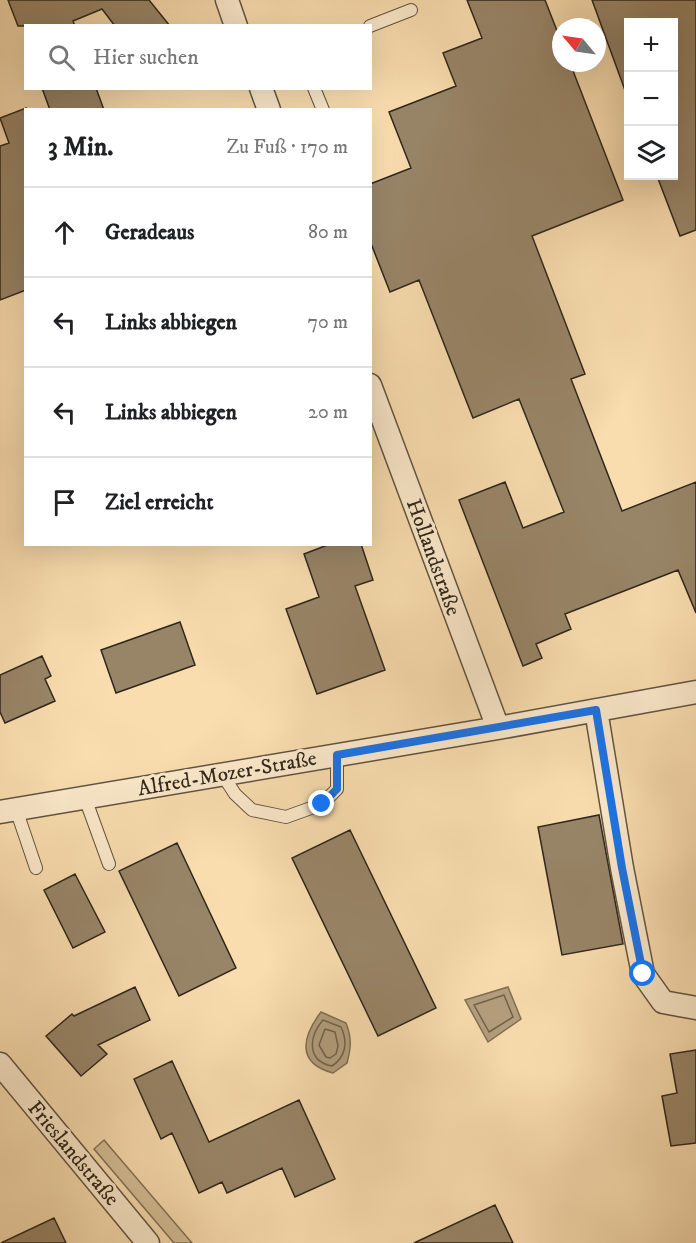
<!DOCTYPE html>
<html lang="de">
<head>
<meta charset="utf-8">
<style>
	body { margin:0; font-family:"IM FELL DW Pica",serif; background:#f2f2f2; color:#202124 }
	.controls { position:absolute; right:18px; top:18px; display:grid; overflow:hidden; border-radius:0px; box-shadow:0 6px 24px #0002 }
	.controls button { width:54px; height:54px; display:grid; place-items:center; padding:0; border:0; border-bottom:2px solid #e0e0e0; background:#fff; color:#202124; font:30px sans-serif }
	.compass { position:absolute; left:552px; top:18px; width:54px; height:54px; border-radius:50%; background:#fff; box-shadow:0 6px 24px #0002; rotate:299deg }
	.stop { position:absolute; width:18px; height:18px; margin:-14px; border:4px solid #1a73e8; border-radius:50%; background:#fff }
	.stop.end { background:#1a73e8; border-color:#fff; box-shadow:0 2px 6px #0008 }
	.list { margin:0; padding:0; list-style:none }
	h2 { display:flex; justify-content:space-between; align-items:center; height:78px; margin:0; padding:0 24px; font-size:26px }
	h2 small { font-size:20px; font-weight:400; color:#757577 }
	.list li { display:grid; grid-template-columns:39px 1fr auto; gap:18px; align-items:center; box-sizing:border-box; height:90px; padding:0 24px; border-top:2px solid #e0e0e0 }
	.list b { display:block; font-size:22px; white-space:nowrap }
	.list em { font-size:20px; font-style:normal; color:#757577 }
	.icon { flex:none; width:33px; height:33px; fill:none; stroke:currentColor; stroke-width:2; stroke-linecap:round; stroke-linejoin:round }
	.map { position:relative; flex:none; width:696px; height:1243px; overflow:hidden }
	.search { position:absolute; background:#fff; box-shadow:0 6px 24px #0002; left:24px; top:24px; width:348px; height:66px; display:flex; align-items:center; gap:15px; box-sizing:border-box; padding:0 21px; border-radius:0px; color:#757577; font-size:22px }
	.panel { position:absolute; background:#fff; box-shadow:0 6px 24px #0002; left:24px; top:108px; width:348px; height:438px; border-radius:0px }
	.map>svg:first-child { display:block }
</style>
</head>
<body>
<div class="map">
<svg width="696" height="1243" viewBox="0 0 696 1243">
	<rect width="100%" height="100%" fill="#f9ddaf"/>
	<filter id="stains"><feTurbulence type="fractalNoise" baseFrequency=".00333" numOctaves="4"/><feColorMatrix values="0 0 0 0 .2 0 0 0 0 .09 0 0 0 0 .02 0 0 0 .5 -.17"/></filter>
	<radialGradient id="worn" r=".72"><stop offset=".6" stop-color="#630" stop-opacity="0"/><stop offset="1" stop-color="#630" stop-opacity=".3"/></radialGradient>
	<!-- green -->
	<path fill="#d6be96" stroke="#827259" stroke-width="1.5" d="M 104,1140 L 192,1243 L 174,1243 L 94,1149 Z"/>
	<!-- water -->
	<path fill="#b49f7d" stroke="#7e6f56" stroke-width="1.5" d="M 508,987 L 521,1019 L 488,1042 L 465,1000 Z
		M 321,1012 L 346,1023 C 352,1038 351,1048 347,1063 L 333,1073 C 296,1063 302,1037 321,1012 Z"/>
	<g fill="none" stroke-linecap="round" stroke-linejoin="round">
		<!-- shore -->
		<path stroke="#71624c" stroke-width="1.5" d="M 504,995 L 513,1017 L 489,1032 L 474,1005 Z
			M 323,1020 L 341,1027 C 348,1042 346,1057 332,1066 C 306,1061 309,1036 323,1020 Z
			M 325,1029 L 335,1032 L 338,1046 L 336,1054 L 330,1058 L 326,1057 L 319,1045 Z"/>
	</g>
	<!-- building -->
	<path fill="#988568" stroke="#2e261c" stroke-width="1.5" d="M 8,0 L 149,0 L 170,26 L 115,26 L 102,9 L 73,21 L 75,26 L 18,26 Z
		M 467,0 L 545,0 L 561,41 L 561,63 L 570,63 L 623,200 L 532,236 L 585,374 L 571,379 L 622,511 L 696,482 L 696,613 L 678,570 L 565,614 L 571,629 L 536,644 L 542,658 L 523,666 L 459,500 L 505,482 L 523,528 L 564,512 L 519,399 L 473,418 L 419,280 L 390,292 L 370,241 L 370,184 L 411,168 L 389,112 L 456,86 L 443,53 L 482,38 Z
		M 592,0 L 696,0 L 696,230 L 680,236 L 657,176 L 674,176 L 674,22 L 628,22 L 628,93 L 626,93 Z
		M 42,88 L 96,88 L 104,110 L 50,110 Z
		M 26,108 L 26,290 L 0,300 L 0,146 L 9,143 L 0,118 Z
		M 330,544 L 361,544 L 373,580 L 355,586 L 385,670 L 317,694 L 286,609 L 319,597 L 304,554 Z
		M 180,622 L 195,665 L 116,693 L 101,650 Z
		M 42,656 L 51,676 L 45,679 L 55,701 L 5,723 L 0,712 L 0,675 Z
		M 599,815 L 623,944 L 562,955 L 538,827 Z
		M 350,830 L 436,1008 L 378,1036 L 292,858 Z
		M 177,843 L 236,968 L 179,996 L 119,871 Z
		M 75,874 L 105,932 L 73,948 L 44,890 Z
		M 135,987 L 150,1020 L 98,1045 L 107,1054 L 81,1076 L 46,1036 L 72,1014 L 74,1016 Z
		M 696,1050 L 696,1143 L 671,1146 L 662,1096 L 677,1093 L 670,1054 Z
		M 172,1061 L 209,1142 L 299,1100 L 335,1179 L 295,1197 L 282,1168 L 227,1193 L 222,1182 L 199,1193 L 172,1133 L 161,1139 L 134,1079 Z
		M 495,1205 L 513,1243 L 414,1243 Z
		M 54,1218 L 66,1243 L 1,1243 Z"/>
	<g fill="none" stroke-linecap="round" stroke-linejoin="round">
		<defs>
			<path id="lane" d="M 370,26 L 411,10
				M 314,88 L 323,110
				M 222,774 L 235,794 L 252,810 L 286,817 L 322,804 L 337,789 L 337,755
				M 85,798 L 109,864
				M 16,809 L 36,868"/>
			<path id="street" d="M 227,0 L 236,26
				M 261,88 L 269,110
				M 370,385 L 498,728
				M 596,710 L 622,868 L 643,974 L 663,1002 L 696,1008
				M 0,812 L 498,728 L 696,692
				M 0,1064 L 148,1243"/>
		</defs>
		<!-- lane casing -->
		<use href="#lane" stroke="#615441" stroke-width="14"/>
		<!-- street casing -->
		<use href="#street" stroke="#615441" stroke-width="25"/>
		<!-- lane -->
		<use href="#lane" stroke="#fbe9cb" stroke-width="12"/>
		<!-- street -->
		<use href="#street" stroke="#fbe9cb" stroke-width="22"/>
	</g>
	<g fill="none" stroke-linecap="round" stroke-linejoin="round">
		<!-- route -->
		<path stroke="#1a73e8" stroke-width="8" d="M 322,804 L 337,789 L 337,755 L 596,710 L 622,868 L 643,974"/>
	</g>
	<g text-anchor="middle" stroke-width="6" stroke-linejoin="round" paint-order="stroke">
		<!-- street labels -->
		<g font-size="21" fill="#2e261c" stroke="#fbe9cb">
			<text transform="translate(434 557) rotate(70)" y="7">Hollandstraße</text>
			<text transform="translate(227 773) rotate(-10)" y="7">Alfred-Mozer-Straße</text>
			<text transform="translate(74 1153) rotate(50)" y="7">Frieslandstraße</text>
		</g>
	</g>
	<rect width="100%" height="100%" filter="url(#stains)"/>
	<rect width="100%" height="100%" fill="url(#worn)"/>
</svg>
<div class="controls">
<button>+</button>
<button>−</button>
<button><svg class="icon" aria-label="layers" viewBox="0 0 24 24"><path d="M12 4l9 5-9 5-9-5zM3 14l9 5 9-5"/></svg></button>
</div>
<svg class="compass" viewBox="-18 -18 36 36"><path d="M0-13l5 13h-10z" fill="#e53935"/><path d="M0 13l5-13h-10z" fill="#757577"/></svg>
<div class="stop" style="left:643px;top:974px"></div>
<div class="stop end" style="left:322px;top:804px"></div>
<div class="search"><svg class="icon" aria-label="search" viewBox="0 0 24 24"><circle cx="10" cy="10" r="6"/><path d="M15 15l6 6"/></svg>Hier suchen</div>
<section class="panel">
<h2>3 Min.<small>Zu Fuß · 170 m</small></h2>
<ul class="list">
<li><svg class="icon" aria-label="ahead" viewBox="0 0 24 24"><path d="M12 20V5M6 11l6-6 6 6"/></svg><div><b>Geradeaus</b></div><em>80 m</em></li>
<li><svg class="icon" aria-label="left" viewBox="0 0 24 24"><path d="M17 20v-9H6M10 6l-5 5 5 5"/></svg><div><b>Links abbiegen</b></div><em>70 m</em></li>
<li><svg class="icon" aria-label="left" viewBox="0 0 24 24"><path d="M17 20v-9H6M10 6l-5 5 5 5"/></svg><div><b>Links abbiegen</b></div><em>20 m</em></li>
<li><svg class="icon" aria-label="arrive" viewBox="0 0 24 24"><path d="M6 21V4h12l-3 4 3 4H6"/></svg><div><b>Ziel erreicht</b></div></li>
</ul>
</section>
</div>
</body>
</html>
